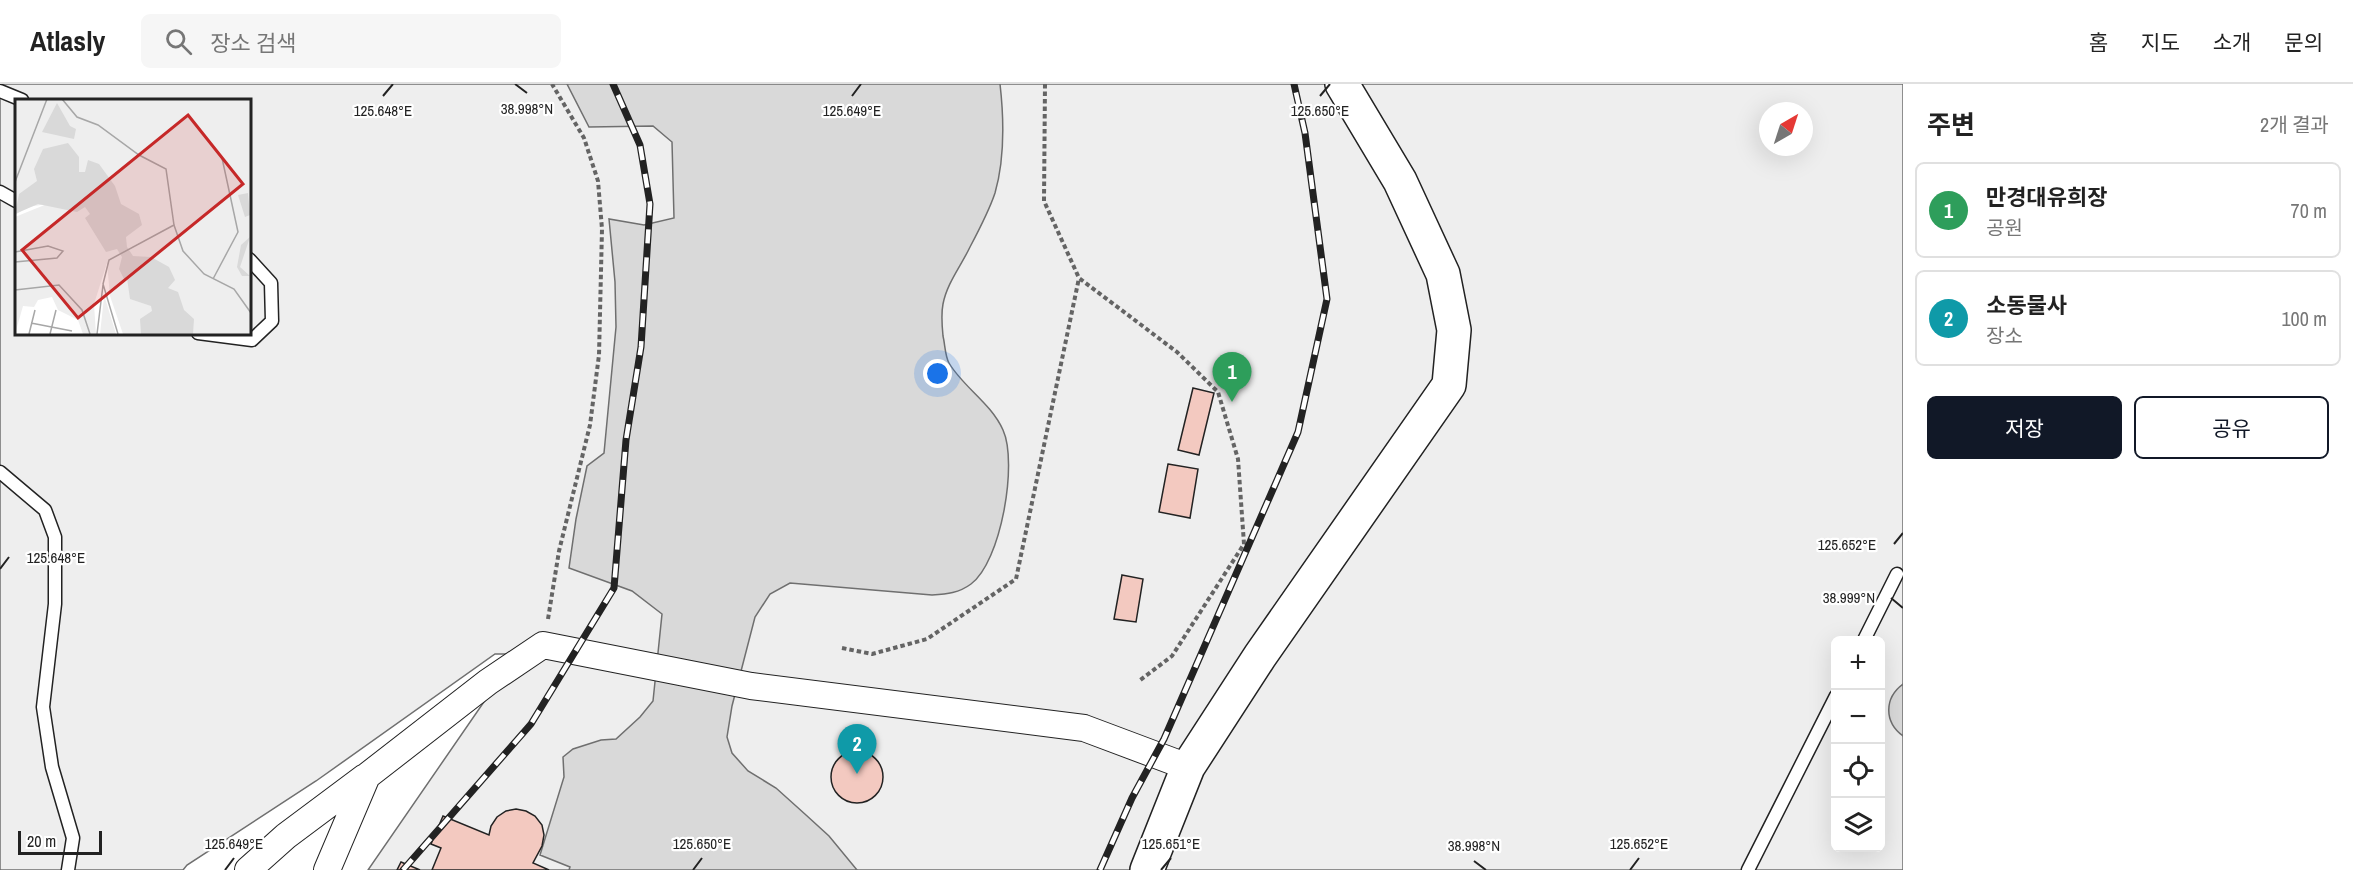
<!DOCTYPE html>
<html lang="ko">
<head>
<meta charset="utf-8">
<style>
	body { margin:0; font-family:"Archivo Narrow","Noto Sans KR",sans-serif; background:#f6f6f6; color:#222 }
	.controls { position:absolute; right:18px; bottom:18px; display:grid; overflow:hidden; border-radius:9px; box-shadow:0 6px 24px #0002 }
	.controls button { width:54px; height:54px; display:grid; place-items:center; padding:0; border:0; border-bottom:2px solid #e0e0e0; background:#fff; color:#222; font:30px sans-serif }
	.compass { position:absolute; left:1759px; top:18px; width:54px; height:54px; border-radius:50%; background:#fff; box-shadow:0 6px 24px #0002; rotate:39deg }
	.scale { position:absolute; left:18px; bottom:15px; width:84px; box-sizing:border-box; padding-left:6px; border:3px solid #222; border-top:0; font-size:16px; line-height:21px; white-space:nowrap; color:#222; -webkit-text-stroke:4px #fff; paint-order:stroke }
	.you { position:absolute; left:938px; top:290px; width:21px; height:21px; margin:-15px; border:4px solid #fff; border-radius:50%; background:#1a73e8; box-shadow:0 0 0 9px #1a73e833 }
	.badge { display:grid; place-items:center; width:39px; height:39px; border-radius:50%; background:#111827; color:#fff; font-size:20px; font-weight:700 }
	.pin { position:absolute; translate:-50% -50px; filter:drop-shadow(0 2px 3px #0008) }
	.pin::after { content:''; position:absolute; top:32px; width:21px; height:18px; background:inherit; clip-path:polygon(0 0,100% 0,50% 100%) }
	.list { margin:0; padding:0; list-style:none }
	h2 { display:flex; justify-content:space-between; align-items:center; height:78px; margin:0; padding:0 24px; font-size:26px }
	h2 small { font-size:20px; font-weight:400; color:#767676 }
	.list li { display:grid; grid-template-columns:39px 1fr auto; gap:18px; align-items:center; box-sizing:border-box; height:96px; margin:0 12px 12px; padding:0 12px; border:2px solid #e0e0e0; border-radius:9px }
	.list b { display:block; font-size:22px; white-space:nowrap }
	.list p { margin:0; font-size:20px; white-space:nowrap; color:#767676 }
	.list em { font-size:20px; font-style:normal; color:#767676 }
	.actions { display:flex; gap:12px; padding:18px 24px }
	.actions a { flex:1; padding:14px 0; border:2px solid #111827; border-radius:9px; text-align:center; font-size:21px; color:#111827 }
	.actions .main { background:#111827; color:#fff }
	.icon { flex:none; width:33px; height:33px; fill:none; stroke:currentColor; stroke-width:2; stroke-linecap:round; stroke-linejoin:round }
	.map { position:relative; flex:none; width:1903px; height:786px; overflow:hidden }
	header { display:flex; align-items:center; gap:36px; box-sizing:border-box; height:84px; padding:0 30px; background:#fff; border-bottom:2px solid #e0e0e0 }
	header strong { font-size:28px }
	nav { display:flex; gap:33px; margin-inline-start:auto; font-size:21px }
	.search { width:420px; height:54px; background:#f6f6f6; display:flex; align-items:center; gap:15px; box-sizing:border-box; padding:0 21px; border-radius:9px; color:#767676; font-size:22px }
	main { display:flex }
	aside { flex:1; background:#fff }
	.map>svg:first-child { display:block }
</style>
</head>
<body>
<header>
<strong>Atlasly</strong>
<div class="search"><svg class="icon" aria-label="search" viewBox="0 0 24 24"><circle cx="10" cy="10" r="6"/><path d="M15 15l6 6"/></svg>장소 검색</div>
<nav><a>홈</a><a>지도</a><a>소개</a><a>문의</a></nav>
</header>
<main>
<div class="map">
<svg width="1903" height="786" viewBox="0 0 1903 786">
	<rect width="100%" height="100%" fill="#fff"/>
	<!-- green -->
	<path fill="#eee" stroke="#6f6f6f" stroke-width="1.5" fill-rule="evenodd" d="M 0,0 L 1903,0 L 1903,786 L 368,786 L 517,570 L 495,570 L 316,697 L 187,781 L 183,786 L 71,786 L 75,754 L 54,682 L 45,623 L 57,520 L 47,425 L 0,385 L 0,110 L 16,119 L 16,249 L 191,249 L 253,258 L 274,238 L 273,198 L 249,172 L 249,16 L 28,16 L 0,5 ZM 1768,27 L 1804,27 L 1804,63 L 1768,63 ZM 1836,556 L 1880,556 L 1880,764 L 1836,764 Z
		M 0,12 L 16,19 L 16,112 L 0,103 Z
		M 249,181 L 267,201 L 268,235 L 251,251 L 233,249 L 249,249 Z
		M 0,393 L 42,428 L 51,454 L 50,520 L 39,623 L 69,754 L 64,786 L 0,786 Z"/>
	<!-- water -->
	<path fill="#d9d9d9" stroke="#6f6f6f" stroke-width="1.5" d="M 567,0 L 1000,0 C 1004,35 1005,74 995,109 C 989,127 979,146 970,163 C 961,182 947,199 943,220 C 941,230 942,242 943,252 C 945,260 945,272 949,279 C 963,303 991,319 1003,346 C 1018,379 1001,478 971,500 C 959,509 947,510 932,511 L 790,499 L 770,510 L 755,533 L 732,622 L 727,653 L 732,669 L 748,687 L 776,704 L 806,731 L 829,752 L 857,786 L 569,786 L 570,783 L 540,771 L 564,693 L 563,673 L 573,665 L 601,656 L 616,655 L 640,633 L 653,617 L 662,530 L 632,507 L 569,484 L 576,435 L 587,382 L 604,369 L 616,243 L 615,198 L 609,135 L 644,141 L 674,134 L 672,58 L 653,42 L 589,43 Z
		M 1903,600 L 1903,652 C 1884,638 1884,614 1903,600 Z"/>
	<!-- building -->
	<path fill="#f3c9c0" stroke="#222" stroke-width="1.5" d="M 1193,304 L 1214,309 L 1199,371 L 1178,366 Z
		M 1168,380 L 1198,385 L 1190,434 L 1159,428 Z
		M 1122,491 L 1143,495 L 1136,538 L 1114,535 Z
		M831 693a26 26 0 1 1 52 0a26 26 0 1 1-52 0Z
		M 516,725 L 526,727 L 535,732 L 542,741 L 544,751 L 542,762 L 533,779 L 549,786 L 432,786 L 441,764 L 431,760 L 443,732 L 489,751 L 491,742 L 497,733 L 506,727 Z
		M 401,778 L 420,786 L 397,786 Z"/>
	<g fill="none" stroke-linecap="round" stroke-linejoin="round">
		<defs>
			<path id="lane" d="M 0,7 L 22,16
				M 0,108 L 16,117
				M 198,249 L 252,256 L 272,237 L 271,199 L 249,175
				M 0,388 L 45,426 L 55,453 L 55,520 L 43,623 L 52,683 L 73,754 L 68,786
				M 1864,556 L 1897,490
				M 1748,786 L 1836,612"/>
			<path id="street" d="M 248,786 L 286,752 L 365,693
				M 327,786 L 367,692 L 488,598 L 543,561 L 751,602 L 1084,644 L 1188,683"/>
			<path id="secondary" d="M 1147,786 L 1188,683 L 1260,572 L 1449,301 L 1454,246 L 1443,190 L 1400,97 L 1342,0"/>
		</defs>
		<!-- lane casing -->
		<use href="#lane" stroke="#222" stroke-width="15"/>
		<!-- street casing -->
		<use href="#street" stroke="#222" stroke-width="28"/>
		<!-- secondary casing -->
		<use href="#secondary" stroke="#222" stroke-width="36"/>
		<!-- path -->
		<path stroke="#646464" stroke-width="4" stroke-dasharray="4.5 3" stroke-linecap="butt" d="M 1045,0 L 1044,117 L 1079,194 L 1177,268 L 1218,308 L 1238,375 L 1244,460 L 1172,572 L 1139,597
			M 548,535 L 559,467 L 590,341 L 599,271 L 602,145 L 598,97 L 584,54 L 552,0
			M 842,564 L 872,570 L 927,555 L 1016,495 L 1079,194"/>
		<!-- lane -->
		<use href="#lane" stroke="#fff" stroke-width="12"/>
		<!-- street -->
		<use href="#street" stroke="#fff" stroke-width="26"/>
		<!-- secondary -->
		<use href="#secondary" stroke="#fff" stroke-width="33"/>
		<defs>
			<path id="rail" d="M 403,786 L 531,640 L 614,504 L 626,356 L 641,263 L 650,120 L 640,61 L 613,0
				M 1100,786 L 1132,714 L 1164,655 L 1298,348 L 1327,215 L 1305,49 L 1294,0"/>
		</defs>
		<!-- rail casing -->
		<use href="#rail" stroke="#222" stroke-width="7"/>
		<!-- rail -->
		<use href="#rail" stroke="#fff" stroke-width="4.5" stroke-dasharray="14" stroke-linecap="butt"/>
	</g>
	<!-- ticks -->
	<path fill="none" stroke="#222" stroke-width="2" d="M 515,0 L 527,9M 383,12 L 393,0M 852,12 L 861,0M 1320,12 L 1330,0M 1894,460 L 1903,449M 0,485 L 9,473M 1891,514 L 1903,524M 1474,777 L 1486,786M 225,786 L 234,774M 693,786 L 702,774M 1161,786 L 1171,774M 1630,786 L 1639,774"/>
	<!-- overview -->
	<g transform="translate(15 15)">
		<rect width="236" height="236" fill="#fff"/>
		<path d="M 0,0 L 235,0 L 235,235 L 108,235 L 95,197 L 92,164 L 79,205 L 81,235 L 68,235 L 63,221 L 43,211 L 37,198 L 23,201 L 19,208 L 8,207 L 0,235 L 0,118 L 32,105 L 13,108 L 0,116 ZM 89,198 L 90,199 L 101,235 L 85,235 Z" fill="#eee"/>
		<path d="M 42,4 L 55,27 L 61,30 L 59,40 L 27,33 ZM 53,44 L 64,58 L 64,73 L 70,73 L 73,61 L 84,65 L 100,87 L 106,105 L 124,115 L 127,126 L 111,138 L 112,148 L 118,157 L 136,158 L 154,168 L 160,181 L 153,189 L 163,193 L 169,211 L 179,220 L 178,235 L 126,235 L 125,220 L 137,212 L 136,207 L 115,200 L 112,179 L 109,180 L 104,170 L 107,158 L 102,150 L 91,153 L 70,119 L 75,115 L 70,108 L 62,113 L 23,105 L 0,115 L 4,95 L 22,82 L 19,70 L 28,50 ZM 233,94 L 235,116 L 230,118 L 223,96 ZM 235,138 L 225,168 L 235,177 L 227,177 L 222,168 L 226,146 Z" fill="#d9d9d9"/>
		<path fill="none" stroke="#a7a7a7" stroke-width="1.5" d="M 47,0 L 62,18 L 83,26 L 124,56 L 151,70 L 159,126 L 168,152 L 189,175 L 219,190 L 236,214M 0,83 L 32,0M 0,153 L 33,147 L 48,152 L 42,159 L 0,163M 198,180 L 223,133 L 207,59M 0,191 L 44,186 L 67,211 L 75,235M 16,224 L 57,232M 14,235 L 20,211M 35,235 L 41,211M 82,235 L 88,186M 103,235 L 88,185 L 94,161 L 159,126"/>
		<path fill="#c62828" fill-opacity="0.15" stroke="#c62828" stroke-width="3" d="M 173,16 L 228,85 L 63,219 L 7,151 Z"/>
		<rect width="236" height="236" fill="none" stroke="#222" stroke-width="3"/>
	</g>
	<g font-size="15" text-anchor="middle" fill="#222" stroke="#fff" stroke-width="4.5" stroke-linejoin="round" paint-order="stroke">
		<text x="527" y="30">38.998°N</text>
		<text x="852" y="32">125.649°E</text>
		<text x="1320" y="32">125.650°E</text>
		<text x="383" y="32">125.648°E</text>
		<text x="1847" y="466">125.652°E</text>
		<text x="56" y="479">125.648°E</text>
		<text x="1849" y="519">38.999°N</text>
		<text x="234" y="765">125.649°E</text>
		<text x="702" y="765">125.650°E</text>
		<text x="1171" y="765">125.651°E</text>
		<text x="1639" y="765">125.652°E</text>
		<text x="1474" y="767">38.998°N</text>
	</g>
</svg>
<div class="controls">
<button>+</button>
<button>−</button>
<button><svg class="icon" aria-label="locate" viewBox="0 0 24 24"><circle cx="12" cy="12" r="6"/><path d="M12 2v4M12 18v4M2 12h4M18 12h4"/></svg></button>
<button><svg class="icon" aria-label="layers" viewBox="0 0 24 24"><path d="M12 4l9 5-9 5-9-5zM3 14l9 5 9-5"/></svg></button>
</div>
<svg class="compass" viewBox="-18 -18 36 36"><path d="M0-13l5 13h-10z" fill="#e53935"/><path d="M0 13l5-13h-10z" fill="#767676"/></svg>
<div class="scale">20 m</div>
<div class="you"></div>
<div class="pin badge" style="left:1232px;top:318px;background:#2e9e5b">1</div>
<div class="pin badge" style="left:857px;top:690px;background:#0f9aa8">2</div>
</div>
<aside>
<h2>주변<small>2개 결과</small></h2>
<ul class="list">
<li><span class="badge" style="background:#2e9e5b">1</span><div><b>만경대유희장</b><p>공원</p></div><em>70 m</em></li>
<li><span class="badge" style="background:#0f9aa8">2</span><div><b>소동물사</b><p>장소</p></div><em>100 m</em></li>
</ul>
<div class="actions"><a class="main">저장</a><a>공유</a></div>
</aside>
</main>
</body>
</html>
